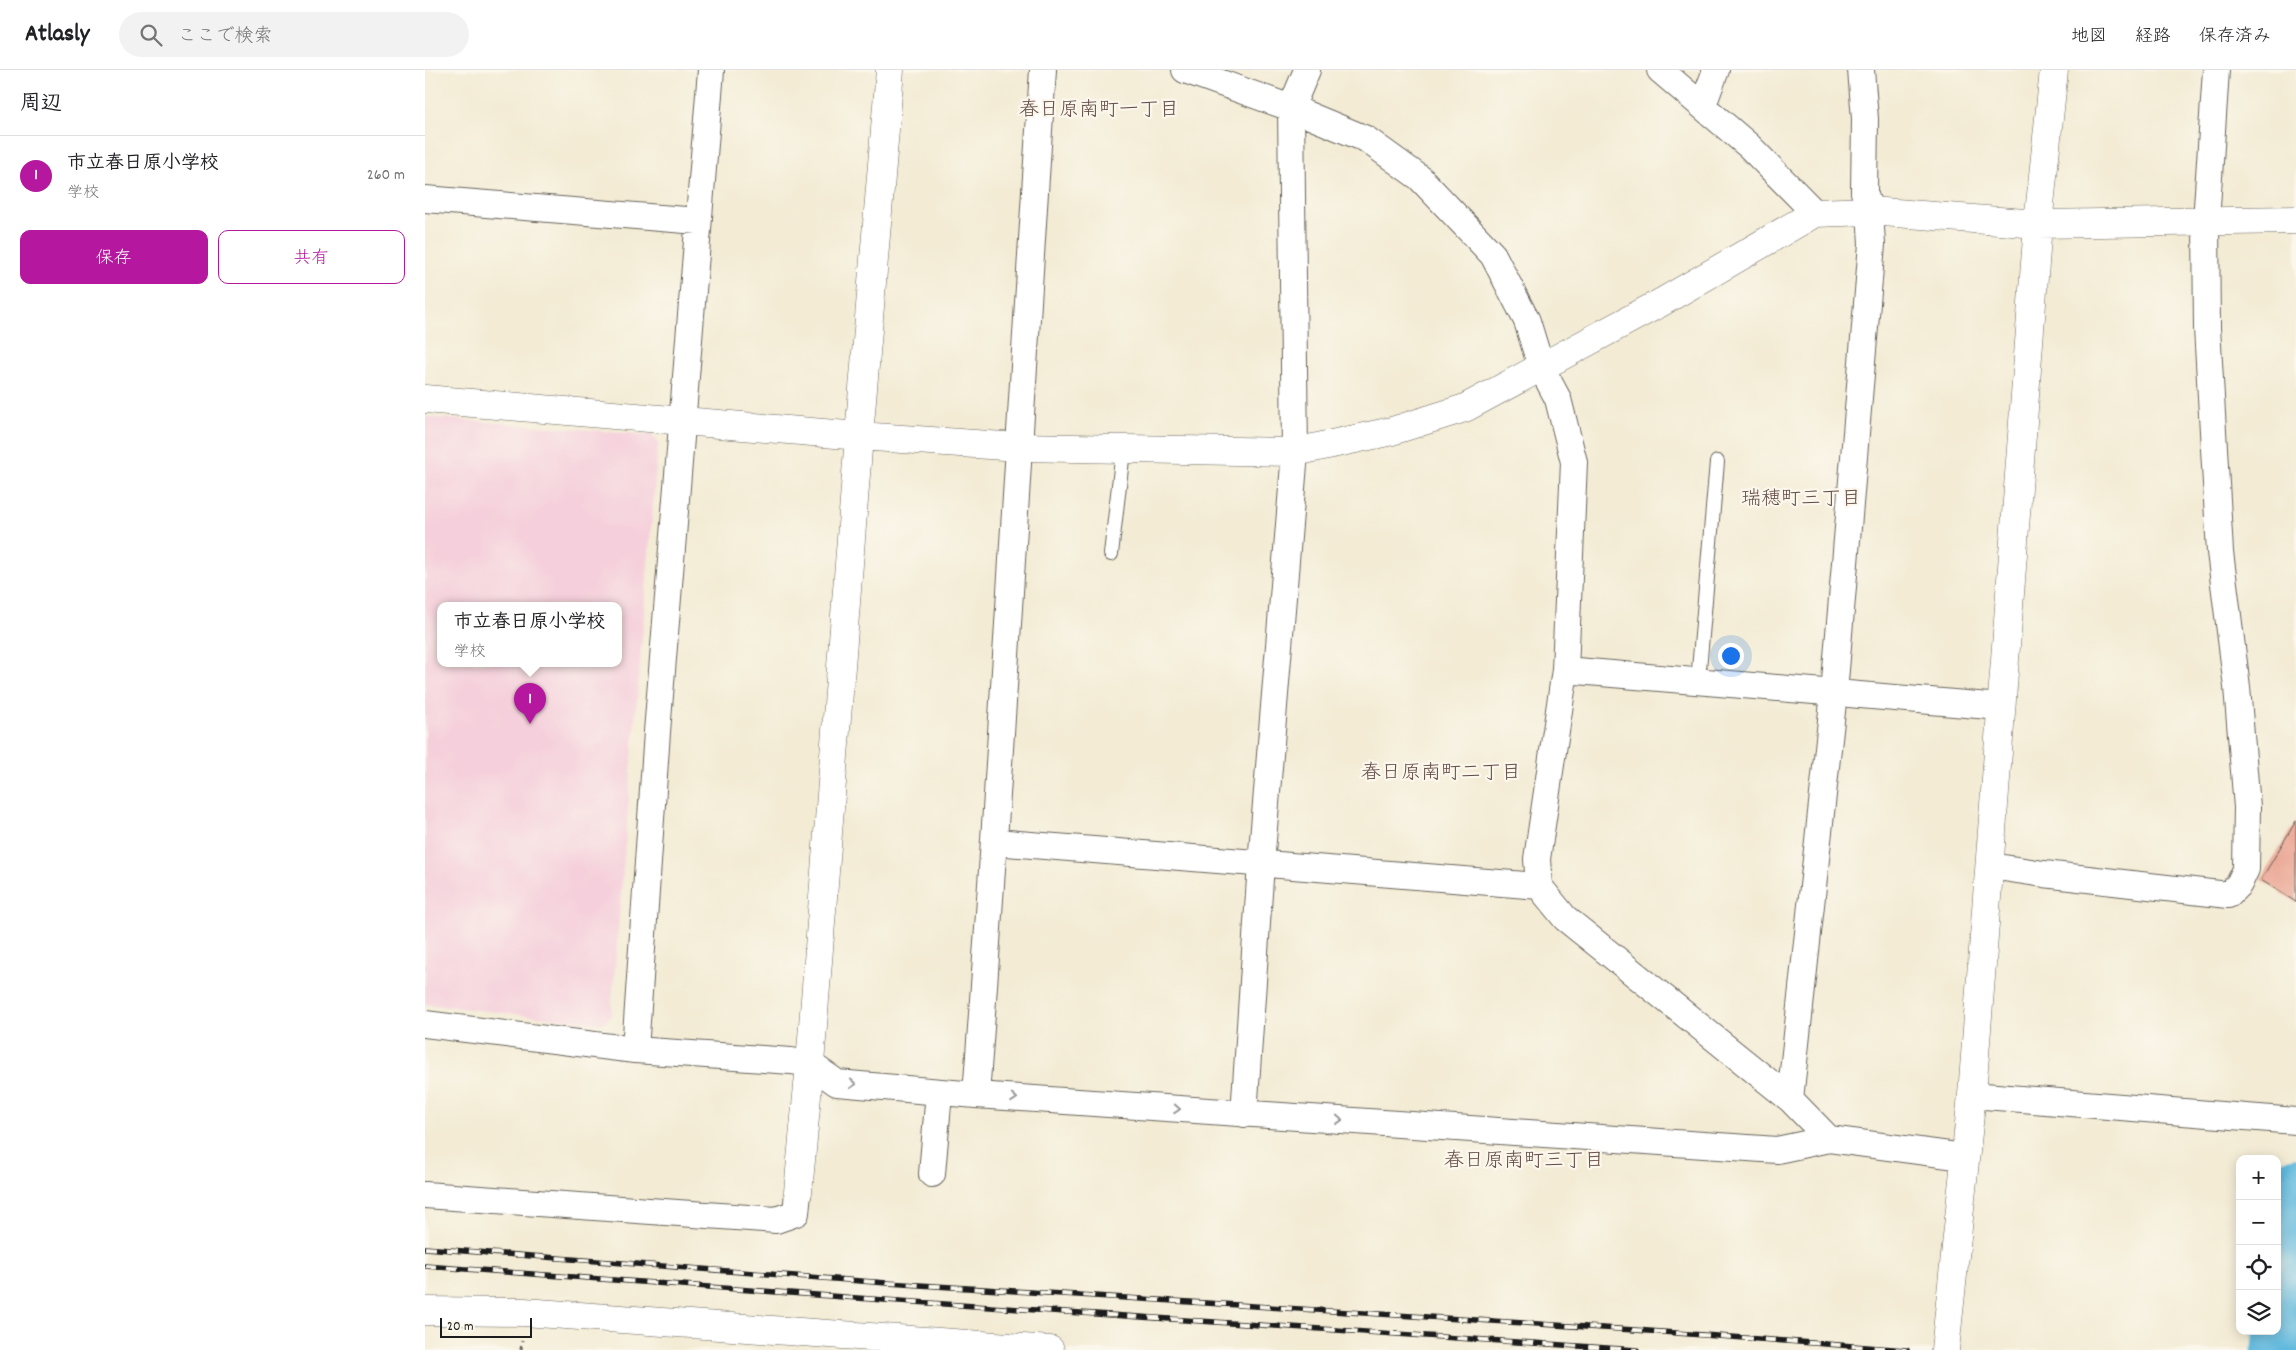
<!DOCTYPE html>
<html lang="ja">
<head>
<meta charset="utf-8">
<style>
	body { margin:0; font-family:Dekko,"Klee One",sans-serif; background:#f2f2f2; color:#202124 }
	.controls { position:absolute; right:15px; bottom:15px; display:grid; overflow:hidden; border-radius:10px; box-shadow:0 2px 12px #0003 }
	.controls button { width:45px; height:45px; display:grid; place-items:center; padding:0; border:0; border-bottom:1px solid #e0e0e0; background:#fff; color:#202124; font:25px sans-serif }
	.scale { position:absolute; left:15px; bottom:12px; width:92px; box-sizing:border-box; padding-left:5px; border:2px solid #1c1c1c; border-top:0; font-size:14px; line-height:18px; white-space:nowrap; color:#1c1c1c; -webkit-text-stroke:4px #fbf7ec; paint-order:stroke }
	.you { position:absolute; left:1305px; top:585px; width:18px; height:18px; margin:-12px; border:4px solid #fff; border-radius:50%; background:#1a73e8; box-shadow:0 0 0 8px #1a73e833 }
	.badge { display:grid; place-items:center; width:32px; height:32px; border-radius:50%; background:#b5179e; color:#fff; font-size:16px; font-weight:700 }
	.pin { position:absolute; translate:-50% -41px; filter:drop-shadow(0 1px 2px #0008) }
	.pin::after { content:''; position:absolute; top:26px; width:18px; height:15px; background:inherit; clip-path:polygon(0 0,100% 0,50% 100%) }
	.popup { position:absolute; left:12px; top:532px; width:185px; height:65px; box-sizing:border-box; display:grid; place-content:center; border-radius:10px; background:#fff; filter:drop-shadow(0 1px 4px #0005); font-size:16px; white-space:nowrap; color:#757577 }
	.popup b { font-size:19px; color:#202124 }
	.popup::after { content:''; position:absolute; left:50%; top:100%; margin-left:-10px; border:10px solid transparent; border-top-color:#fff }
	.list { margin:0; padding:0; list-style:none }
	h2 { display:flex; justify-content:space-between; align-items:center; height:65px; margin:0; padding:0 20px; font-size:21px }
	h2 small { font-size:16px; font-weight:400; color:#757577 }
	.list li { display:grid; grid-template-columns:32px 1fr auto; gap:15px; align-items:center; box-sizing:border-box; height:80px; padding:0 20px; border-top:1px solid #e0e0e0 }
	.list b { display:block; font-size:19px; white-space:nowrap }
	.list p { margin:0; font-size:16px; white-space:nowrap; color:#757577 }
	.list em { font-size:16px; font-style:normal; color:#757577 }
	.actions { display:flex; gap:10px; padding:15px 20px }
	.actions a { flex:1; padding:11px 0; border:1px solid #b5179e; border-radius:10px; text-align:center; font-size:18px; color:#b5179e }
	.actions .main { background:#b5179e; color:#fff }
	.icon { flex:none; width:28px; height:28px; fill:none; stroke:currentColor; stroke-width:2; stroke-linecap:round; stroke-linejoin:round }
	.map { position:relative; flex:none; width:1871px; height:1280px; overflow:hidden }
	header { display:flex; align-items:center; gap:30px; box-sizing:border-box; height:70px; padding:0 25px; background:#fff; border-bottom:1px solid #e0e0e0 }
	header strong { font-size:24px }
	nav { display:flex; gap:28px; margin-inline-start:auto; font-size:18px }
	.search { width:350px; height:45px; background:#f2f2f2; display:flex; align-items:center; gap:12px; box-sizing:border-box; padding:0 18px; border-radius:28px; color:#757577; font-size:19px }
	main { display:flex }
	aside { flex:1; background:#fff }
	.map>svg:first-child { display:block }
</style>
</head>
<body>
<header>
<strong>Atlasly</strong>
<div class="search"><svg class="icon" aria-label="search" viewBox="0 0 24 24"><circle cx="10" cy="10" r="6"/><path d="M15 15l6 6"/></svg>ここで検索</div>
<nav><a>地図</a><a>経路</a><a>保存済み</a></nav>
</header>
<main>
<aside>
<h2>周辺<small></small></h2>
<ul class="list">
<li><span class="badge">1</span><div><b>市立春日原小学校</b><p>学校</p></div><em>260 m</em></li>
</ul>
<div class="actions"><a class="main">保存</a><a>共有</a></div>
</aside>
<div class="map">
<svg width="1871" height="1280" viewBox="0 0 1871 1280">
	<rect width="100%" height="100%" fill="#fbf7ec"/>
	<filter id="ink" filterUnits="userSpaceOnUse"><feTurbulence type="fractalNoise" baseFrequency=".02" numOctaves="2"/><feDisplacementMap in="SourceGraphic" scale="10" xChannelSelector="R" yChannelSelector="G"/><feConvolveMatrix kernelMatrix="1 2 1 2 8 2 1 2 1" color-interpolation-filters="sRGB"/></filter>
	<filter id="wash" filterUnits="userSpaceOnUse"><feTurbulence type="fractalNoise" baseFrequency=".0096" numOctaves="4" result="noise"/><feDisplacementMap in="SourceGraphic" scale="20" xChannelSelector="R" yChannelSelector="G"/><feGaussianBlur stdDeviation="1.12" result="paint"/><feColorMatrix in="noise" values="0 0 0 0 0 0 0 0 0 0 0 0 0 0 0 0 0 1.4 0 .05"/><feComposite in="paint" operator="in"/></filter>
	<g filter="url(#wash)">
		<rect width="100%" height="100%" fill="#f3ebd4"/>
		<!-- built -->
		<path fill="#f5cfdb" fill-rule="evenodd" d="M 0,347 L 227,365 L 233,373 L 186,945 L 178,954 L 0,934 ZM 16,535 L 194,535 L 194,593 L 16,593 Z"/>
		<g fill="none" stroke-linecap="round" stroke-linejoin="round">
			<!-- river -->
			<path stroke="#60b9de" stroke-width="55" d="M 1854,1280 L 1871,1115"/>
		</g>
		<g id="blocks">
			<!-- building -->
			<path fill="#ebab9a" d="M 1871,751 L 1871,832 L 1836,810 Z"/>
		</g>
	</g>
	<g filter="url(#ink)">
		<use href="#blocks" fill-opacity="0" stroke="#67645c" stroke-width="1"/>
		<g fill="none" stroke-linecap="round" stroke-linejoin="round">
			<defs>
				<path id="service" d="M 686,484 L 698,381
					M 1273,611 L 1292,392"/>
				<path id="minor" d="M 760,0 L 866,38 L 941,69 L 995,108 L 1068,185 L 1102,251 L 1116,297 L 1133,329 L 1149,392 L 1140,600 L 1112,789 L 1114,816 L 1140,848 L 1365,1029 L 1404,1069 L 1539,1087
					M 1235,0 L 1324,76 L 1390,143
					M 1278,35 L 1291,0
					M 0,129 L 273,151
					M 1140,600 L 1576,637
					M 570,772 L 1114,816
					M 1565,796 L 1619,804 L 1803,825 L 1814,814 L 1821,799 L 1822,737 L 1812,617 L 1795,482 L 1782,258 L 1781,152 L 1791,0
					M 0,954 L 210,980 L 366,991 L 385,994 L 412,1013 L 551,1025 L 1352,1080 L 1404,1069
					M 210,980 L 232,662 L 286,0
					M 551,1025 C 577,684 595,342 618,0
					M 1547,1025 L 1871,1051
					M 1365,1029 L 1409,623 L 1447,174 L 1445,141 L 1439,122 L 1440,49 L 1436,0
					M 819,1044 L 836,794 L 870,382 L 866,38 L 882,0
					M 507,1104 L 514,1022
					M 0,1125 L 351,1150 L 371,1143 L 373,1122"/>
				<path id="tertiary" d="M 0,329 L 434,366 L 593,377 L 870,382 L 967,361 L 1040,338 L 1237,232 L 1390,143 L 1445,141 L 1613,154 L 1871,150
					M 373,1122 L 385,994 L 434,366 L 465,0
					M 0,1241 L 99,1242 L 625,1280
					M 1520,1280 L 1547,1025 L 1613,154 L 1629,0"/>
			</defs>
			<!-- service casing -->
			<use href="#service" stroke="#67645c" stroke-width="16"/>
			<!-- minor casing -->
			<use href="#minor" stroke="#67645c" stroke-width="28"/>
			<!-- tertiary casing -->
			<use href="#tertiary" stroke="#67645c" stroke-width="29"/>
			<!-- path -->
			<path stroke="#67645c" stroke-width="3" stroke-dasharray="4 4" stroke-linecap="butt" d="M 96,1280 L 97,1271"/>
			<!-- service -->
			<use href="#service" stroke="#fff" stroke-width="14"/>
			<!-- minor -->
			<use href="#minor" stroke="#fff" stroke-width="26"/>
			<!-- tertiary -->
			<use href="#tertiary" stroke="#fff" stroke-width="28"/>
			<defs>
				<path id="rail" d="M 0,1178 L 462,1213 L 1210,1260 L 1482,1280
					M 0,1196 L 459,1230 L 1212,1280"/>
			</defs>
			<!-- rail casing -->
			<use href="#rail" stroke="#1c1c1c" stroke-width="5.5"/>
			<!-- rail -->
			<use href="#rail" stroke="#fbf7ec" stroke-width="4" stroke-dasharray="11" stroke-linecap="butt"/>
		</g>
		<!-- one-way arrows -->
		<defs><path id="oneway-chevron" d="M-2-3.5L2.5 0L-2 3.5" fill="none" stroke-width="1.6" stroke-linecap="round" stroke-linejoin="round" transform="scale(1.25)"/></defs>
		<g stroke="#999">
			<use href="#oneway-chevron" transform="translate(428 1014) rotate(5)"/>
			<use href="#oneway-chevron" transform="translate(589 1028) rotate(4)"/>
			<use href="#oneway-chevron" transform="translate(752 1039) rotate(4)"/>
			<use href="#oneway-chevron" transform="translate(914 1050) rotate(4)"/>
		</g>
	</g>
	<g text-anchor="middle" stroke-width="4.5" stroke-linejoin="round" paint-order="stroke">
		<!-- neighbourhood labels -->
		<g font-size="20" fill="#644e48" stroke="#fbf7ec">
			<text x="674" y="45">春日原南町一丁目</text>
			<text x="1376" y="434">瑞穂町三丁目</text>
			<text x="1016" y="708">春日原南町二丁目</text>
			<text x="1099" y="1096">春日原南町三丁目</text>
		</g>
	</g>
</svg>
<div class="controls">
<button>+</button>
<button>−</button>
<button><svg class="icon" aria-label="locate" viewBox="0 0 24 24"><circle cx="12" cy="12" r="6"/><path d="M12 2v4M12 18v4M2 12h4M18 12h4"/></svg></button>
<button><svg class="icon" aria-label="layers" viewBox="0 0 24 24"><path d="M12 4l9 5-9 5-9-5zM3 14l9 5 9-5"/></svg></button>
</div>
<div class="scale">20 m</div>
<div class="you"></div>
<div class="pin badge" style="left:105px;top:654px">1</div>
<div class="popup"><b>市立春日原小学校</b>学校</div>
</div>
</main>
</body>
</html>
